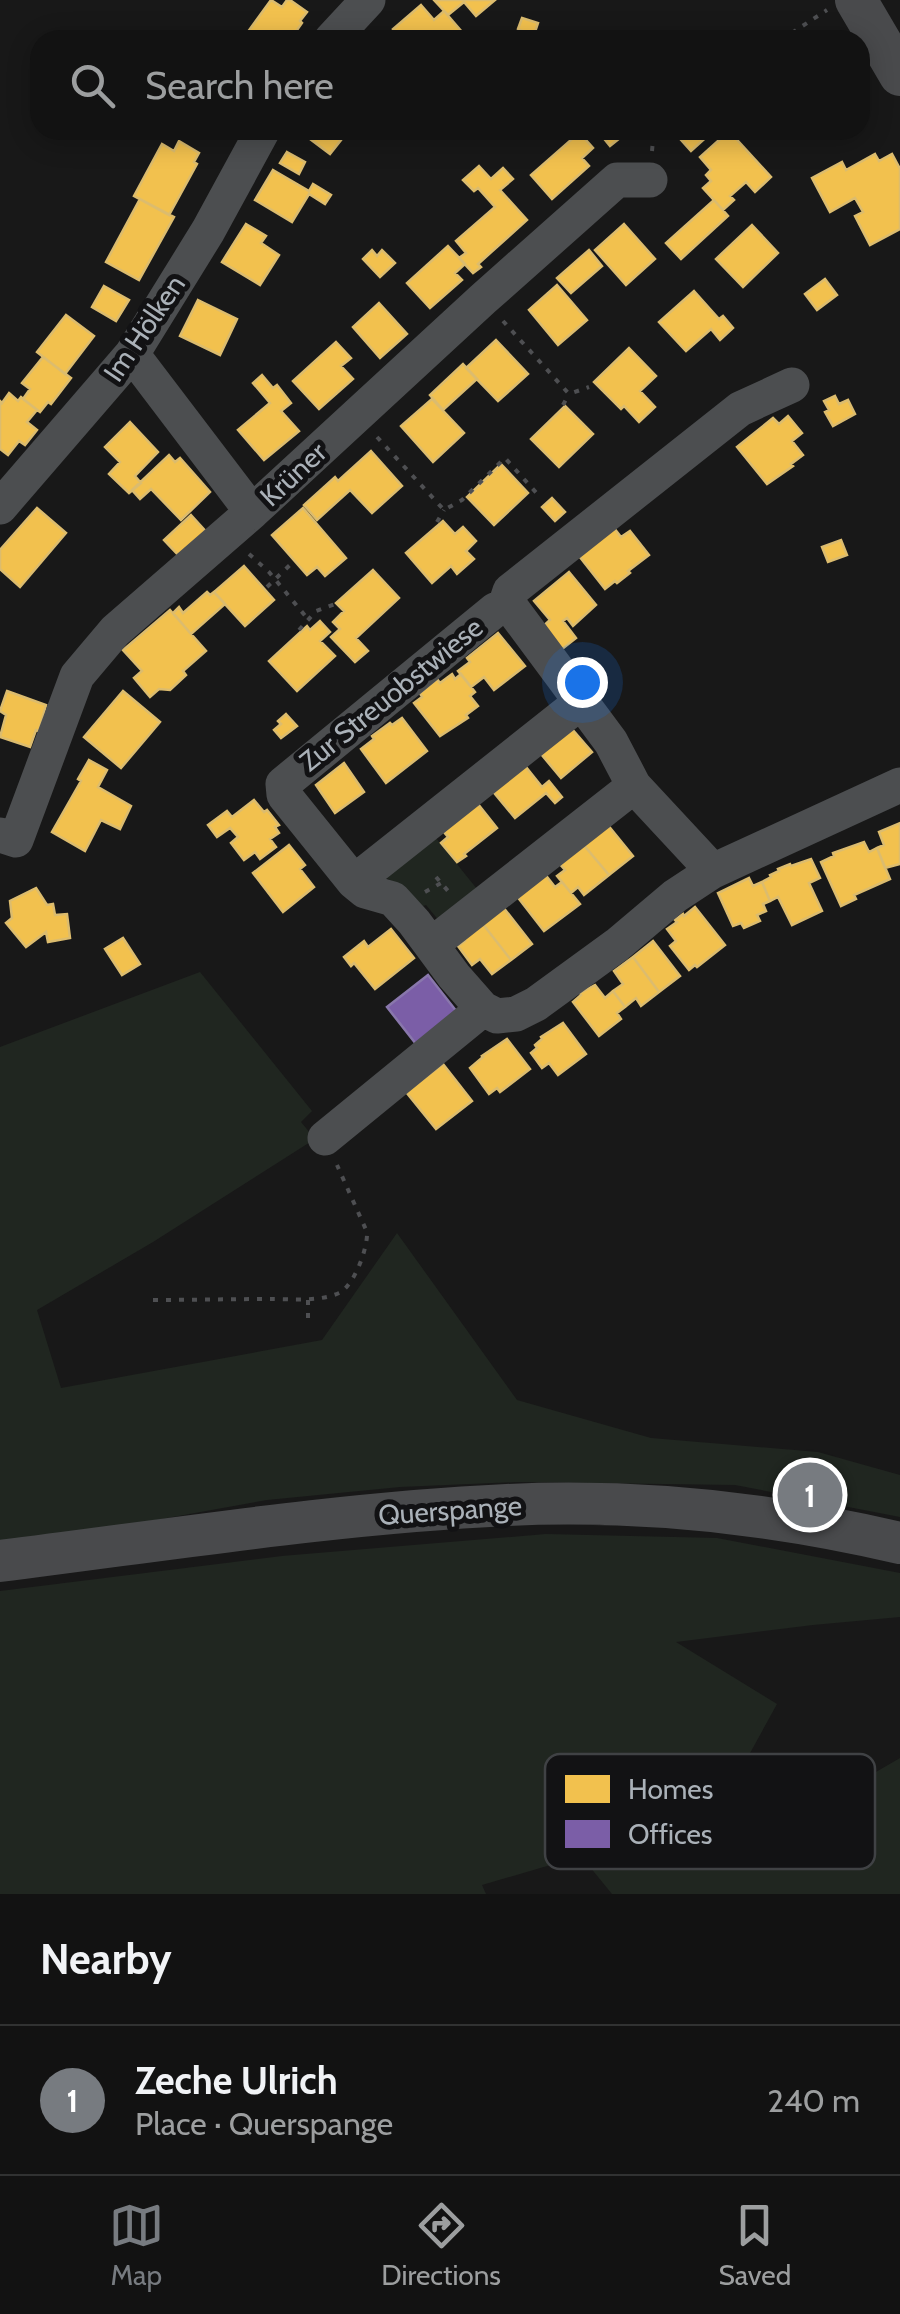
<!DOCTYPE html>
<html lang="en">
<head>
<meta charset="utf-8">
<style>
	body { margin:0; font-family:Cabin,sans-serif; background:#1f2020; color:#f1f3f6 }
	.you { position:absolute; left:582px; top:682px; width:35px; height:35px; margin:-25px; border:8px solid #fff; border-radius:50%; background:#1a73e8; box-shadow:0 0 0 15px #1a73e833 }
	.badge { display:grid; place-items:center; width:65px; height:65px; border-radius:50%; background:#777b80; color:#fff; font-size:32px; font-weight:700 }
	.pin { position:absolute; translate:-50% -50%; border:5px solid #fff; box-shadow:0 2px 10px #0006 }
	.list { margin:0; padding:0; list-style:none }
	h2 { display:flex; justify-content:space-between; align-items:center; height:130px; margin:0; padding:0 40px; font-size:42px }
	h2 small { font-size:32px; font-weight:400; color:#9c9e9f }
	.list li { display:grid; grid-template-columns:65px 1fr auto; gap:30px; align-items:center; box-sizing:border-box; height:150px; padding:0 40px; border-top:2px solid #313232 }
	.list b { display:block; font-size:38px; white-space:nowrap }
	.list p { margin:0; font-size:32px; white-space:nowrap; color:#9c9e9f }
	.list em { font-size:32px; font-style:normal; color:#9c9e9f }
	.icon { flex:none; width:55px; height:55px; fill:none; stroke:currentColor; stroke-width:2; stroke-linecap:round; stroke-linejoin:round }
	.map { position:relative; flex:none; width:900px; height:1894px; overflow:hidden }
	.search { position:absolute; background:#121212; box-shadow:0 5px 25px #0003; left:30px; right:30px; top:30px; height:110px; display:flex; align-items:center; gap:25px; box-sizing:border-box; padding:0 35px; border-radius:30px; color:#9c9e9f; font-size:38px }
	.sheet { height:280px; background:#121212 }
	nav { display:flex; justify-content:space-around; align-items:center; box-sizing:border-box; height:140px; border-top:2px solid #313232; background:#121212; font-size:28px; color:#9c9e9f }
	nav a { display:grid; justify-items:center; gap:5px }
	nav .on { color:#777b80 }
	.map>svg:first-child { display:block }
</style>
</head>
<body>
<div class="map">
<svg width="900" height="1894" viewBox="0 0 900 1894">
	<rect width="100%" height="100%" fill="#181818"/>
	<!-- green -->
	<path fill="#202620" d="M 432,833 L 477,889 L 440,922 L 426,905 L 423,906 L 401,885 L 386,878 Z
		M 200,972 L 312,1111 L 301,1122 L 315,1139 L 153,1242 L 37,1310 L 61,1388 L 322,1340 L 397,1233 L 517,1400 L 651,1438 L 818,1452 L 900,1475 L 900,1517 L 735,1485 L 518,1482 L 400,1487 L 267,1500 L 34,1542 L 0,1545 L 0,1047 Z
		M 546,1534 L 717,1538 L 900,1573 L 900,1617 L 813,1625 L 676,1642 L 777,1704 L 733,1784 L 754,1843 L 900,1758 L 900,1894 L 612,1894 L 581,1856 L 482,1885 L 486,1894 L 0,1894 L 0,1591 L 282,1556 Z"/>
	<!-- homes -->
	<path fill="#f2c14e" stroke="#dcbc6e" stroke-width="2.5" d="M 271,0 L 282,7 L 287,0 L 290,0 L 307,12 L 300,21 L 302,23 L 290,40 L 242,40 Z
		M 434,0 L 495,0 L 476,16 L 464,2 L 448,15 Z
		M 421,5 L 434,20 L 444,11 L 463,33 L 454,40 L 403,40 L 393,29 Z
		M 522,18 L 538,23 L 533,38 L 521,34 L 522,31 L 518,29 Z
		M 298,130 L 349,130 L 330,154 Z
		M 562,130 L 577,130 L 593,148 L 582,158 L 589,166 L 552,199 L 531,175 L 571,140 Z
		M 597,130 L 630,130 L 610,146 Z
		M 675,130 L 708,130 L 711,133 L 691,151 L 674,132 Z
		M 729,131 L 771,177 L 755,192 L 746,182 L 730,196 L 734,200 L 723,210 L 703,188 L 711,181 L 706,175 L 711,170 L 700,157 Z
		M 179,141 L 199,153 L 194,162 L 197,164 L 169,215 L 134,196 L 162,144 L 174,151 Z
		M 287,152 L 305,162 L 299,174 L 280,163 Z
		M 875,154 L 879,161 L 892,154 L 900,169 L 900,229 L 870,245 L 855,216 L 863,212 L 855,198 L 830,212 L 812,178 L 842,162 L 846,170 Z
		M 479,166 L 491,179 L 503,168 L 513,179 L 500,190 L 527,220 L 478,264 L 481,267 L 473,273 L 459,258 L 466,253 L 456,241 L 495,207 L 478,188 L 474,191 L 463,180 Z
		M 273,170 L 309,191 L 313,184 L 331,195 L 325,204 L 309,194 L 292,222 L 255,200 Z
		M 140,199 L 174,217 L 139,280 L 106,262 Z
		M 714,200 L 728,216 L 681,259 L 666,243 Z
		M 246,224 L 266,236 L 261,243 L 279,255 L 260,285 L 222,262 Z
		M 624,224 L 655,259 L 626,285 L 595,250 Z
		M 752,225 L 778,253 L 743,287 L 716,259 Z
		M 448,246 L 465,264 L 455,273 L 462,280 L 430,308 L 407,283 Z
		M 372,250 L 377,256 L 382,250 L 395,263 L 380,277 L 363,259 Z
		M 589,250 L 602,266 L 571,293 L 557,278 Z
		M 825,279 L 837,295 L 817,310 L 805,294 Z
		M 557,285 L 587,320 L 558,345 L 529,310 Z
		M 104,286 L 129,300 L 116,321 L 92,307 Z
		M 694,291 L 719,319 L 723,316 L 733,328 L 720,340 L 711,329 L 686,351 L 659,322 Z
		M 198,300 L 237,319 L 220,355 L 180,336 Z
		M 379,303 L 407,334 L 380,358 L 353,327 Z
		M 66,315 L 94,336 L 65,374 L 37,352 Z
		M 496,340 L 528,374 L 498,401 L 466,368 Z
		M 336,342 L 351,358 L 341,366 L 353,379 L 319,409 L 293,381 Z
		M 629,348 L 656,376 L 640,391 L 655,407 L 639,422 L 624,406 L 621,409 L 594,382 Z
		M 43,357 L 71,378 L 51,404 L 48,402 L 40,412 L 23,399 L 30,389 L 22,383 Z
		M 463,364 L 477,379 L 443,410 L 430,395 Z
		M 262,375 L 273,388 L 277,385 L 291,403 L 281,411 L 299,431 L 264,460 L 238,430 L 270,403 L 253,383 Z
		M 9,393 L 18,401 L 21,397 L 37,410 L 27,422 L 37,430 L 25,445 L 19,441 L 8,455 L 0,449 L 0,401 L 2,403 Z
		M 835,396 L 839,404 L 848,400 L 855,414 L 833,426 L 825,412 L 829,410 L 824,401 Z
		M 432,399 L 464,433 L 433,462 L 401,426 Z
		M 565,406 L 593,434 L 559,467 L 531,439 Z
		M 788,416 L 802,433 L 792,441 L 803,455 L 791,464 L 793,466 L 767,484 L 737,447 L 773,418 L 779,424 Z
		M 130,422 L 158,452 L 135,476 L 141,483 L 129,493 L 109,474 L 120,462 L 105,447 Z
		M 371,451 L 402,486 L 372,513 L 350,490 L 317,520 L 304,505 L 335,477 L 338,481 Z
		M 169,455 L 175,462 L 180,458 L 210,492 L 181,520 L 151,489 L 140,499 L 132,490 Z
		M 501,464 L 528,493 L 494,525 L 467,497 Z
		M 552,498 L 565,512 L 555,521 L 542,507 Z
		M 37,508 L 66,533 L 20,587 L 0,569 L 0,550 Z
		M 303,508 L 346,558 L 325,576 L 317,567 L 307,575 L 272,535 Z
		M 191,515 L 209,535 L 182,559 L 164,540 Z
		M 443,521 L 455,534 L 463,527 L 476,541 L 466,551 L 474,559 L 457,574 L 451,566 L 432,583 L 406,553 Z
		M 614,528 L 621,537 L 630,531 L 649,555 L 628,571 L 630,573 L 617,583 L 615,581 L 605,589 L 579,556 Z
		M 841,540 L 847,555 L 828,562 L 822,547 Z
		M 244,566 L 274,600 L 245,626 L 214,592 Z
		M 373,570 L 399,598 L 356,638 L 368,651 L 355,662 L 331,637 L 340,629 L 333,622 L 344,611 L 336,603 Z
		M 569,572 L 596,605 L 573,626 L 567,618 L 563,621 L 576,638 L 557,653 L 539,630 L 550,620 L 534,601 Z
		M 207,592 L 210,595 L 214,592 L 225,604 L 191,634 L 173,613 L 179,607 L 183,613 Z
		M 170,610 L 206,651 L 183,671 L 186,675 L 170,690 L 159,689 L 150,697 L 134,678 L 142,671 L 123,650 Z
		M 320,621 L 330,632 L 320,641 L 335,656 L 297,691 L 269,661 L 307,626 L 310,630 Z
		M 498,633 L 525,666 L 494,690 L 484,677 L 471,687 L 458,671 L 470,662 L 467,658 Z
		M 452,674 L 455,679 L 461,674 L 475,692 L 470,696 L 478,706 L 466,715 L 468,718 L 440,736 L 414,703 L 422,697 L 420,693 L 437,679 L 440,683 Z
		M 7,691 L 46,705 L 39,731 L 36,730 L 30,747 L 0,737 L 6,715 L 0,711 Z
		M 123,691 L 160,722 L 121,768 L 84,737 Z
		M 286,714 L 297,726 L 281,738 L 274,730 L 281,724 L 278,721 Z
		M 402,718 L 427,751 L 386,783 L 361,749 L 374,739 L 372,736 L 390,723 L 392,725 Z
		M 572,729 L 592,752 L 561,778 L 541,754 Z
		M 89,760 L 107,770 L 98,787 L 131,806 L 120,829 L 101,820 L 85,851 L 52,832 L 81,781 L 78,779 Z
		M 522,762 L 542,787 L 549,781 L 562,797 L 555,803 L 546,793 L 515,818 L 490,788 Z
		M 344,763 L 364,792 L 335,813 L 316,785 Z
		M 474,799 L 497,828 L 464,854 L 466,856 L 457,862 L 441,843 L 448,837 L 439,826 Z
		M 254,800 L 264,812 L 267,810 L 279,825 L 275,827 L 279,833 L 270,839 L 276,847 L 260,859 L 255,852 L 244,860 L 231,843 L 238,837 L 230,828 L 217,837 L 208,825 L 227,811 L 232,817 Z
		M 900,823 L 900,864 L 885,868 L 877,848 L 884,845 L 879,832 Z
		M 607,824 L 633,856 L 609,875 L 582,843 Z
		M 864,842 L 869,852 L 877,848 L 890,879 L 854,895 L 856,899 L 841,906 L 821,862 L 834,856 L 833,853 Z
		M 582,843 L 609,875 L 584,895 L 578,887 L 571,893 L 557,876 L 565,870 L 558,862 Z
		M 289,845 L 305,865 L 300,869 L 314,887 L 283,912 L 253,873 Z
		M 811,859 L 820,878 L 809,883 L 822,911 L 792,925 L 778,897 L 770,901 L 762,882 L 771,877 L 770,875 L 779,871 L 778,869 L 790,864 L 791,866 Z
		M 544,873 L 555,887 L 562,882 L 580,904 L 544,931 L 516,895 Z
		M 749,878 L 753,886 L 762,882 L 770,901 L 763,904 L 766,911 L 757,915 L 760,921 L 744,928 L 741,923 L 733,926 L 718,893 Z
		M 36,888 L 47,905 L 53,904 L 55,915 L 67,914 L 70,938 L 48,942 L 46,932 L 26,947 L 6,923 L 12,918 L 10,901 Z
		M 503,907 L 532,944 L 511,960 L 482,923 Z
		M 695,907 L 725,945 L 697,967 L 695,965 L 689,970 L 670,946 L 676,941 L 667,929 L 677,922 L 675,920 L 683,914 L 684,916 Z
		M 482,923 L 511,960 L 492,974 L 480,959 L 472,965 L 458,946 L 465,941 L 463,938 Z
		M 391,929 L 414,958 L 375,989 L 354,963 L 351,966 L 344,957 L 364,941 L 368,947 Z
		M 123,938 L 140,964 L 122,975 L 105,949 Z
		M 653,941 L 680,976 L 659,992 L 633,957 Z
		M 633,957 L 659,992 L 641,1006 L 636,998 L 625,1007 L 613,991 L 623,984 L 614,971 Z
		M 595,985 L 605,998 L 613,991 L 625,1007 L 617,1013 L 621,1019 L 599,1036 L 573,1002 L 581,995 L 580,993 Z
		M 563,1023 L 586,1054 L 558,1075 L 549,1063 L 542,1068 L 531,1053 L 537,1048 L 535,1045 L 542,1039 L 541,1037 Z
		M 507,1039 L 530,1069 L 500,1092 L 497,1088 L 489,1094 L 470,1068 L 483,1057 L 482,1056 Z
		M 443,1064 L 472,1101 L 436,1129 L 406,1092 Z"/>
	<!-- offices -->
	<path fill="#7b5ea7" stroke="#8977ac" stroke-width="2.5" d="M 428,975 L 457,1012 L 416,1044 L 387,1007 Z"/>
	<g fill="none" stroke-linecap="round" stroke-linejoin="round">
		<!-- path -->
		<path stroke="#4e4f52" stroke-width="4" stroke-dasharray="5 8" stroke-linecap="butt" d="M 781,40 L 827,10
			M 652,151 L 653,140 L 664,130
			M 503,321 L 569,394 L 589,387
			M 563,405 L 569,394
			M 377,437 L 444,510 L 462,500 L 505,458 L 541,498
			M 437,522 L 444,510
			M 249,554 L 269,572 L 307,618
			M 267,587 L 291,564
			M 299,630 L 316,611 L 335,604
			M 436,877 L 448,891
			M 425,892 L 441,883
			M 153,1300 C 192,1300 231,1299 270,1299 C 291,1299 319,1302 339,1293 C 354,1286 368,1248 367,1232 L 337,1165
			M 308,1300 L 308,1325"/>
		<!-- minor -->
		<path stroke="#4c4e50" stroke-width="35" d="M 331,40 L 368,0
			M 132,354 L 252,512
			M 0,507 L 132,354 L 208,231 L 263,130
			M 505,606 L 510,591 L 740,409 L 792,385
			M 0,835 L 16,840 L 77,676 L 115,631 L 252,512 L 483,299 L 617,180 L 650,180
			M 713,871 L 634,786 L 611,742 L 513,610 L 505,606 L 495,610 L 473,628 L 283,784 L 284,795 L 354,882 L 365,891 L 393,899 L 414,922 L 454,976 L 483,1009 L 497,1016 L 516,1014 L 536,1004 L 617,945 L 675,896 L 713,871 L 900,785
			M 354,882 L 581,702
			M 431,945 L 634,786
			M 325,1138 L 483,1009"/>
		<!-- major -->
		<path stroke="#494a4c" stroke-width="42" d="M 856,0 L 900,75
			M 0,1561 C 168,1540 337,1513 507,1505 C 638,1499 772,1513 900,1543"/>
	</g>
	<g text-anchor="middle" stroke-width="10" stroke-linejoin="round" paint-order="stroke">
		<!-- street labels -->
		<g font-size="28" fill="#aab1b8" stroke="#121214">
			<text transform="translate(144 328) rotate(-56)" y="10">Im Hölken</text>
			<text transform="translate(293 474) rotate(-43)" y="10">Krüner</text>
			<text transform="translate(391 694) rotate(-39)" y="10">Zur Streuobstwiese</text>
			<text transform="translate(450 1510) rotate(-4)" y="10">Querspange</text>
		</g>
	</g>
	<!-- legend -->
	<rect x="545" y="1754" width="330" height="115" rx="15" fill="#121214" stroke="#404245" stroke-width="2.5"/>
	<rect x="565" y="1775" width="45" height="28" fill="#f2c14e"/>
	<rect x="565" y="1820" width="45" height="28" fill="#7b5ea7"/>
	<g font-size="28" fill="#aab1b8">
		<text x="628" y="1799">Homes</text>
		<text x="628" y="1844">Offices</text>
	</g>
</svg>
<div class="you"></div>
<div class="pin badge" style="left:810px;top:1495px">1</div>
<div class="search"><svg class="icon" aria-label="search" viewBox="0 0 24 24"><circle cx="10" cy="10" r="6"/><path d="M15 15l6 6"/></svg>Search here</div>
</div>
<section class="sheet">
<h2>Nearby<small></small></h2>
<ul class="list">
<li><span class="badge">1</span><div><b>Zeche Ulrich</b><p>Place · Querspange</p></div><em>240 m</em></li>
</ul>
</section>
<nav>
<a class="on"><svg class="icon" aria-label="map" viewBox="0 0 24 24"><path d="M3 6l6-2 6 2 6-2v14l-6 2-6-2-6 2zM9 4v14M15 6v14"/></svg>Map</a>
<a><svg class="icon" aria-label="directions" viewBox="0 0 24 24"><path d="M12 3l9 9-9 9-9-9zM9 14v-3h6M13 9l2 2-2 2"/></svg>Directions</a>
<a><svg class="icon" aria-label="saved" viewBox="0 0 24 24"><path d="M7 4h10v16l-5-4-5 4z"/></svg>Saved</a>
</nav>
</body>
</html>
